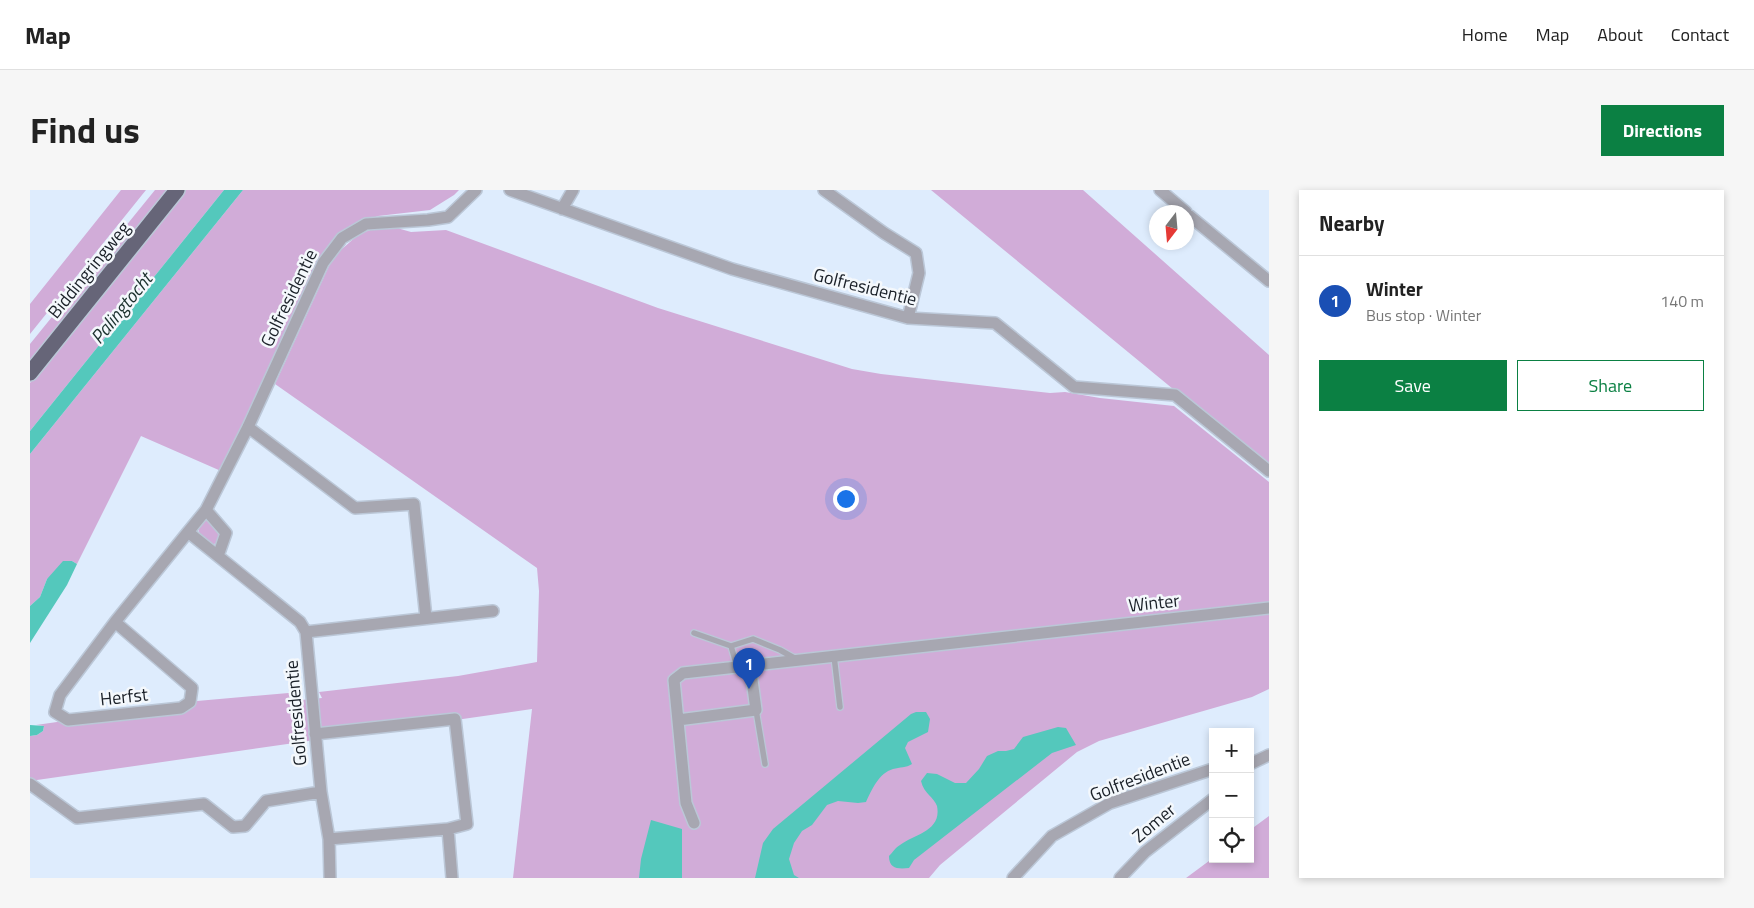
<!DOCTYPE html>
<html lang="en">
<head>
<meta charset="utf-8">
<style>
	body { margin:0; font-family:"Titillium Web",sans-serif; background:#f6f6f6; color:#222 }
	.controls { position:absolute; right:15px; bottom:15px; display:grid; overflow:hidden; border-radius:0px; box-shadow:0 2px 8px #0003 }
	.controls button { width:45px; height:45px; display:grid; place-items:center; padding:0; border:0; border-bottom:1px solid #e0e0e0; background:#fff; color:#222; font:25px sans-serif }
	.compass { position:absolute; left:1119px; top:15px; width:45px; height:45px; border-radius:50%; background:#fff; box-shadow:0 2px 8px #0003; rotate:196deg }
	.you { position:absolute; left:815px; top:308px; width:18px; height:18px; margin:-12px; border:4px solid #fff; border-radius:50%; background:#1a73e8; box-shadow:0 0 0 8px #1a73e833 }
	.badge { display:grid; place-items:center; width:32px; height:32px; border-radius:50%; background:#0b8043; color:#fff; font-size:16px; font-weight:700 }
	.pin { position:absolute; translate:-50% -41px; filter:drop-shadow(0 1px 2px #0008) }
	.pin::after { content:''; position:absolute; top:26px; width:18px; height:15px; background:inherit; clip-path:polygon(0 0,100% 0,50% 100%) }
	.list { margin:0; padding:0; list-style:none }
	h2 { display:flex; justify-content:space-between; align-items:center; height:65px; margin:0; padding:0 20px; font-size:21px }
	h2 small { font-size:16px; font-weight:400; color:#767676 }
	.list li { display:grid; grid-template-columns:32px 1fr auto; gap:15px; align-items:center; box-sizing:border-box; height:90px; padding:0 20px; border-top:1px solid #e0e0e0 }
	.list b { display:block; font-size:19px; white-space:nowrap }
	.list p { margin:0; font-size:16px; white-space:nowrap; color:#767676 }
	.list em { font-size:16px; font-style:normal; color:#767676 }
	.actions { display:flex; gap:10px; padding:15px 20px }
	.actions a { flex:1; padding:11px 0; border:1px solid #0b8043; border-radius:0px; text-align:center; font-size:18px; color:#0b8043 }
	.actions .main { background:#0b8043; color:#fff }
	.icon { flex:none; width:28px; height:28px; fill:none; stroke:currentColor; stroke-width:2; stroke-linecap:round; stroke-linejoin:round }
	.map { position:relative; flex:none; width:1239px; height:688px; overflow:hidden; border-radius:0px }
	header { display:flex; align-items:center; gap:30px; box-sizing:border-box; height:70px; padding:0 25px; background:#fff; border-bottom:1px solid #e0e0e0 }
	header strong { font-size:24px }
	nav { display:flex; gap:28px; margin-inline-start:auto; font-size:18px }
	.intro { display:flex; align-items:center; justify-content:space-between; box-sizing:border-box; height:120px; padding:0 30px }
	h1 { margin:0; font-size:35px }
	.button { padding:12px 22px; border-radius:0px; background:#0b8043; color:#fff; font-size:18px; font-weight:700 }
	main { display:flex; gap:30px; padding:0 30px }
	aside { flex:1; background:#fff; border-radius:0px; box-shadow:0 2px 8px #0003 }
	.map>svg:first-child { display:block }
</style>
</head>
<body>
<header>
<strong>Map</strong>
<nav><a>Home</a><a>Map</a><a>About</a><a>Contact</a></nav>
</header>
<div class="intro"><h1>Find us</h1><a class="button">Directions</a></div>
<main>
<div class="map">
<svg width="1239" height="688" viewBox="0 0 1239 688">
	<rect width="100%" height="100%" fill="#deecfd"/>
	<!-- green -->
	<path fill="#d1acd8" d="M 91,0 L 116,0 L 0,144 L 0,114 Z
		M 125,0 L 141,0 L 0,176 L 0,154 Z
		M 155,0 L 194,0 L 0,241 L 0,193 Z
		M 213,0 L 429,0 L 424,5 L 400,20 L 348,26 L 323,35 L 306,48 L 291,65 L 250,158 L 191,281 L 111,246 L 47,374 L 42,371 L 17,389 L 10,407 L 0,416 L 0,264 Z
		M 901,0 L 1053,0 L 1239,165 L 1239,276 L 1143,199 Z
		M 349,37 L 367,38 L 381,42 L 416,40 L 628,118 L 822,179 L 851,184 L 1020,203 L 1035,202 L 1070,208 L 1144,216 L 1239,292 L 1239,499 L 1222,507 L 1069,551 L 1047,562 L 910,675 L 899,688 L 483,688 L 502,519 L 0,591 L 0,546 L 7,545 L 13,541 L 14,536 L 6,535 L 34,531 L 149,522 L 160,519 L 167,511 L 270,502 L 271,510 L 292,508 L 289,502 L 428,486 L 507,472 L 509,401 L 507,378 L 245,194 L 303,67 L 329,44 Z
		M 176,327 C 184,335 191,341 187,353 L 181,355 L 170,346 L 168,338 Z
		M 1239,626 L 1239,688 L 1156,688 L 1183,668 L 1220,669 L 1220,640 Z"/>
	<!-- water -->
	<path fill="#54c8bc" d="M 194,0 L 213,0 L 0,264 L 0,241 Z
		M 33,371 L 42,371 L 47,374 L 37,395 L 0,453 L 0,416 L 10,407 L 17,389 Z
		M 886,522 L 896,522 L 900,529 L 898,542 L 878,552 L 875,558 L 882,574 C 876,578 870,577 863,579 C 849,583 842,599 836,612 L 828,613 L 808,611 L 797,615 L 782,635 L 772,641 L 764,653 L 759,669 L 764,685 L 769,688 L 725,688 L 733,653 L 743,639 L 881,524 Z
		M 0,535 L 14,536 L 13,541 L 7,545 L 0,546 Z
		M 1028,537 L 1036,538 L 1046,555 L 1022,563 L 884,670 L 879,678 C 868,679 859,679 859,666 C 863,662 866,657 870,655 C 885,644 912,641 907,616 C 904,607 894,604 891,591 L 897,583 L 907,584 L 925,593 L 936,593 L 949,579 L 957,566 L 968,561 L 976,561 L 984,559 L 993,547 Z
		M 621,630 L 652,639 L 652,688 L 609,688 L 611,669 Z"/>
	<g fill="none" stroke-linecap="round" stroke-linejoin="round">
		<defs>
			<path id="service" d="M 664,443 L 701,456 L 707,477
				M 701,456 L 723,449 L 750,460 L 766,469
				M 804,466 L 810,517
				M 726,520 L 735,574"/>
			<path id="minor" d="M 480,0 L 702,79 L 878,128 L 965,133 L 1044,197 L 1145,205 L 1239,281
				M 794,0 L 854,43 L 886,63 L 889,83 L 878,128
				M 1130,0 L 1156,22
				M 532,19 L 543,0
				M 1156,23 L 1239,91
				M 218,237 L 325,318 L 384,314 L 396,428
				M 176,320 L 196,343 L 188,366
				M 85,432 L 30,505 L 25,522 L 38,530 L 151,518 L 160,512 L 162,498 L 85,432 L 158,342
				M 276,442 L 463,421
				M 648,530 L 726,520 L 720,475
				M 285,544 L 425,529 L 437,634 L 418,639 L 422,688
				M 1220,574 L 1239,565
				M 0,594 L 47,628 L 174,614 L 203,637 L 215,636 L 236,611 L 291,602
				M 664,633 L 656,613 L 644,490 L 653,483 L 1239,418
				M 299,649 L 418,639
				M 300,688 L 299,649 L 291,602 L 276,442 L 270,432 L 158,342 L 176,320 L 218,237 L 293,73 L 312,48 L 336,34 L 398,30 L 418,27 L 446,0
				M 983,688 L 1022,646 L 1080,613 L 1183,579
				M 1090,688 L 1115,662 L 1183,609"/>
			<path id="trunk" d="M 0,183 L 147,0"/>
		</defs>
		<!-- service casing -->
		<use href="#service" stroke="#bbc7d7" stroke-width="8"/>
		<!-- minor casing -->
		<use href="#minor" stroke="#bbc7d7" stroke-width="14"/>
		<!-- trunk casing -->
		<use href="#trunk" stroke="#bbc7d7" stroke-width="18"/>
		<!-- service -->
		<use href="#service" stroke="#a7a7b1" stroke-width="5.5"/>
		<!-- minor -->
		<use href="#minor" stroke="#a7a7b1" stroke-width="11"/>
		<!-- trunk -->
		<use href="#trunk" stroke="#666578" stroke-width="15"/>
	</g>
	<g text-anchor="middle" stroke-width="5" stroke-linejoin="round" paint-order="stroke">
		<!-- street labels -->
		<g font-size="18" fill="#1a2028" stroke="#f4f8fc">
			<text transform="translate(59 80) rotate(-51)" y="6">Biddingringweg</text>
			<text transform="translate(835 97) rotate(14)" y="6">Golfresidentie</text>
			<text transform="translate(259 108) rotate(-64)" y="6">Golfresidentie</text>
			<text transform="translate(1124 413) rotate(-6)" y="6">Winter</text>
			<text transform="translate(94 507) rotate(-6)" y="6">Herfst</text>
			<text transform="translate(266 523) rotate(-95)" y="6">Golfresidentie</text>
			<text transform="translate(1110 587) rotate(-21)" y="6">Golfresidentie</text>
			<text transform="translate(1124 633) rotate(-40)" y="6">Zomer</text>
		</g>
		<!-- water labels -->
		<g font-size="19" font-style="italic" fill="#1b302d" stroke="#f4f8fc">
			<text transform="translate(91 118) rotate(-51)" y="7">Palingtocht</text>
		</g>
	</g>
</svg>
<div class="controls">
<button>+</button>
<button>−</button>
<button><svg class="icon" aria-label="locate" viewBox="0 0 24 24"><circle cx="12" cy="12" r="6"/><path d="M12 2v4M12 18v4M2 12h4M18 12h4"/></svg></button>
</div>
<svg class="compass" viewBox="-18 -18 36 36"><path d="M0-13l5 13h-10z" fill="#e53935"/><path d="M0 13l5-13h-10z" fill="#767676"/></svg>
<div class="you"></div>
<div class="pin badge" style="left:719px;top:499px;background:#1a4fb4">1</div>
</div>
<aside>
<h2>Nearby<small></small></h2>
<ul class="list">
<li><span class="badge" style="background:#1a4fb4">1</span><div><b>Winter</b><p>Bus stop · Winter</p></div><em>140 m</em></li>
</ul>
<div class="actions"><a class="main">Save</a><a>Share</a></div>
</aside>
</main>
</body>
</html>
